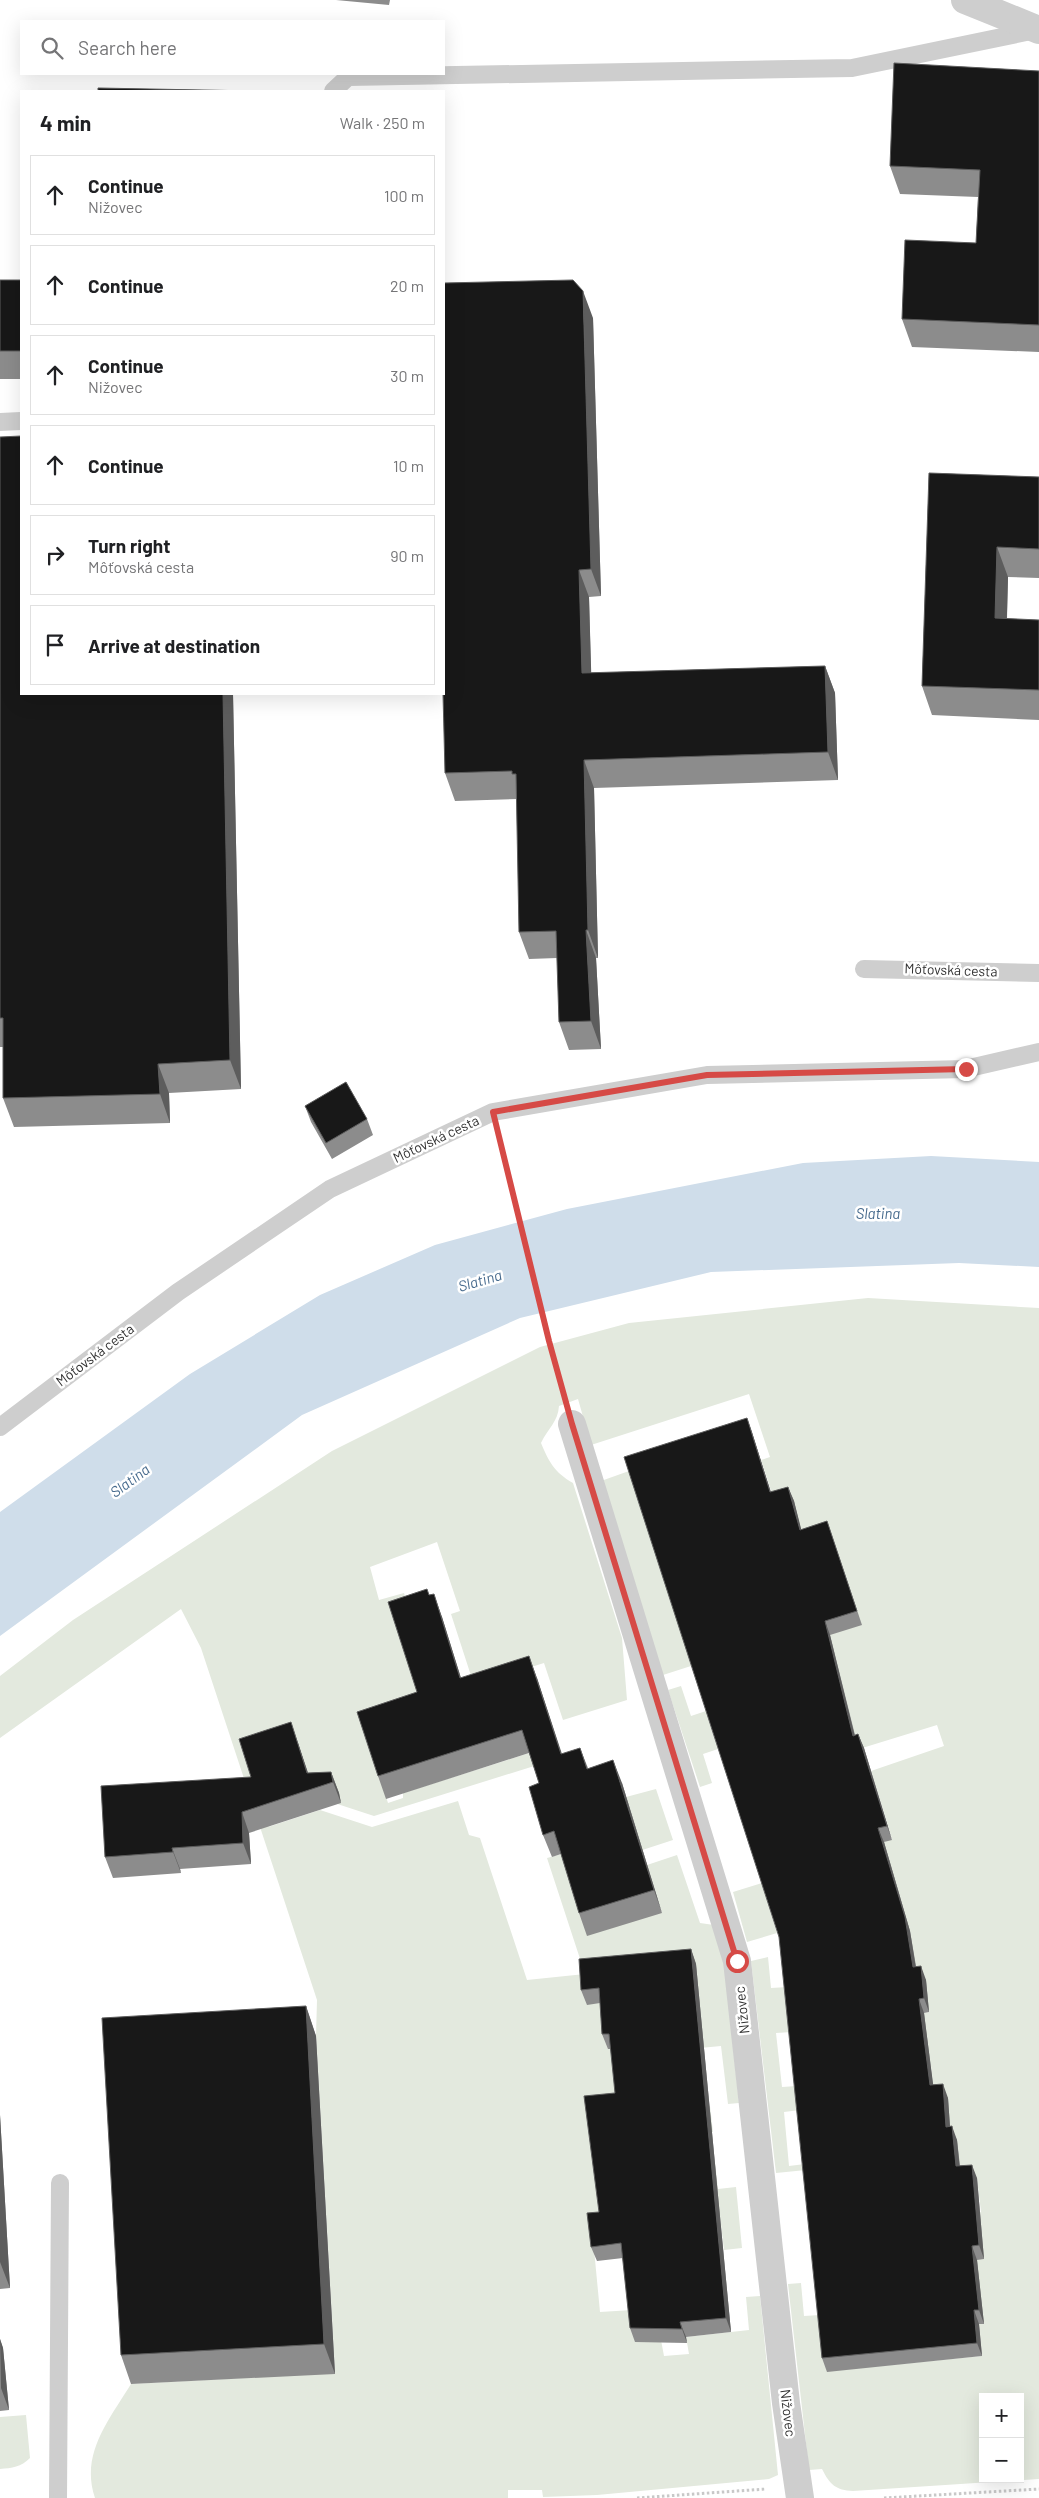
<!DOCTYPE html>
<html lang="en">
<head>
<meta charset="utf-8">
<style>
	body { margin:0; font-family:Barlow,sans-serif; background:#f6f6f6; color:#202124 }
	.controls { position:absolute; right:15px; bottom:15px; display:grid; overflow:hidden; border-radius:0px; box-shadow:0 5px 20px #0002 }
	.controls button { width:45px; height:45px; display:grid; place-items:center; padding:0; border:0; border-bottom:1px solid #e0e0e0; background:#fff; color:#202124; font:25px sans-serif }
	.stop { position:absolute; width:15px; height:15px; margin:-11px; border:4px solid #d64a46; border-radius:50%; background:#fff }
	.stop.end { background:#d64a46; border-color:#fff; box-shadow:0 1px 5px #0008 }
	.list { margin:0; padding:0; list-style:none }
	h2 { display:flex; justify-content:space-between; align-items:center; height:65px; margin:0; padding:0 20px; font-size:21px }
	h2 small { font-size:16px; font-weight:400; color:#757577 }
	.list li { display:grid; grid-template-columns:32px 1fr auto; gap:15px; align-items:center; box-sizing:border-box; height:80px; margin:0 10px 10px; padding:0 10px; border:1px solid #e0e0e0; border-radius:0px }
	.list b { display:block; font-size:19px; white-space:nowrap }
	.list p { margin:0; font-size:16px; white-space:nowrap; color:#757577 }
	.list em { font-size:16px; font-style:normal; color:#757577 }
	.icon { flex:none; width:28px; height:28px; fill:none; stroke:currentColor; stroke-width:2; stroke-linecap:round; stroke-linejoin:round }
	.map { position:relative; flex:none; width:1039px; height:2498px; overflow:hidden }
	.search { position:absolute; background:#fff; box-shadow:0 5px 20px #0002; left:20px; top:20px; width:425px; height:55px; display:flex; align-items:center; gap:12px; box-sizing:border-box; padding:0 18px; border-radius:0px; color:#757577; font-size:19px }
	.panel { position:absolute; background:#fff; box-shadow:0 5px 20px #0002; left:20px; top:90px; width:425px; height:605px; border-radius:0px }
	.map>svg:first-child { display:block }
</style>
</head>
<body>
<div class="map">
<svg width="1039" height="2498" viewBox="0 0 1039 2498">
	<rect width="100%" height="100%" fill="#fff"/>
	<!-- green -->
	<path fill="#e3e9de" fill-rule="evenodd" d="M 868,1298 L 1039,1308 L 1039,2479 L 853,2491 C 836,2490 830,2485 822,2469 L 809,2470 L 788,2284 L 801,2283 L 804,2316 L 820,2315 L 950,2215 L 981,2212 L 977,2179 L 890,2187 L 934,2094 L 931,2066 L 916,2014 L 929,2012 L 895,1983 L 883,1842 L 892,1839 L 871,1771 L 944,1746 L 937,1725 L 846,1753 L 676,1615 L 691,1666 L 663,1675 L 601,1481 L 629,1471 L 776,1506 L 761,1460 L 770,1457 L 749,1394 L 591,1445 L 578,1399 L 559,1406 C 558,1422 548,1428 541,1443 C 549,1462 554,1472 573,1483 L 622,1638 L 627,1700 L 563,1720 L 544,1663 L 474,1685 L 451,1614 L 460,1611 L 437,1542 L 370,1567 L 379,1600 L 404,1593 L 415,1625 L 421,1699 L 366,1734 L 388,1803 L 403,1798 L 403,1793 L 542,1749 L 544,1753 L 560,1748 L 563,1757 L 374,1816 L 316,1797 L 268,1827 L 320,1810 L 372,1827 L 458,1801 L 469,1835 L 480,1838 L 527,1980 L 585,1974 L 547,1858 L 562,1854 L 662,1913 L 647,1865 L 677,1855 L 700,1923 L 714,1925 L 724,1961 L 739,2103 L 728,2104 L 721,2046 L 616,2056 L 671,2109 L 710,2106 L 713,2132 L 631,2139 L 715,2162 L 718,2189 L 736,2187 L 742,2248 L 724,2250 L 720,2216 L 592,2228 L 600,2312 L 632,2310 L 661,2340 L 664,2356 L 689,2354 L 686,2337 L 749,2330 L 746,2297 L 760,2296 L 778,2475 L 769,2479 L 597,2495 L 543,2497 L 542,2490 L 508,2490 L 508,2498 L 95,2498 C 80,2454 109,2420 131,2384 L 335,2373 L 316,2036 L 317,2000 L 201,1648 L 181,1609 L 0,1738 L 0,1676 L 73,1620 L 332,1451 L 540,1347 L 629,1323 ZM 982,2305 L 979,2324 L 982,2356 L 827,2371 ZM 983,2397 L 1020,2397 L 1020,2479 L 983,2479 Z
		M 681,1686 L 691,1716 L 706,1711 L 718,1749 L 703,1754 L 712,1783 L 700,1787 L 668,1690 Z
		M 656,1789 L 673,1840 L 627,1855 L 620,1836 L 636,1830 L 626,1797 Z
		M 762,1883 L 777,1933 L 747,1942 L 733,1892 Z
		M 768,1957 L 771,1988 L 788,1987 L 792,2032 L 776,2033 L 782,2087 L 797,2086 L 800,2110 L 784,2112 L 789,2166 L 805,2164 L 806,2170 L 776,2173 L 751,1961 Z
		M 26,2415 L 30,2458 C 21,2467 12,2468 0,2469 L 0,2417 Z"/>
	<!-- water -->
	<path fill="#cfddea" d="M 931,1156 L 1039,1162 L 1039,1267 L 959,1263 L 711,1272 L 520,1318 L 302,1415 L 0,1636 L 0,1512 L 190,1374 L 320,1295 L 435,1245 L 567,1209 L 803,1163 Z"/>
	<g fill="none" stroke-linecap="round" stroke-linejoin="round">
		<!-- path -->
		<path stroke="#c8c8c8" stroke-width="3" stroke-dasharray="2.5 2.5" stroke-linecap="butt" d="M 500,1139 L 563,1393
			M 637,2498 L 766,2489
			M 884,2498 L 1039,2489"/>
		<!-- lane -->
		<path stroke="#cecece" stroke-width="18" d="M 333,91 L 348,77 L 852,68 L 1036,30
			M 0,422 L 21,421
			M 864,969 L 1039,973
			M 0,1427 L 178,1292 L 330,1189 L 493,1112 L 707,1075 L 965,1069 L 1039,1052
			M 58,2498 L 60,2183"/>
		<!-- street -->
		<path stroke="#cecece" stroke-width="28" d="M 965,0 L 1039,30
			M 572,1424 L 737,1961 L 786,2403 L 800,2498"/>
	</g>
	<!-- wall -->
	<path fill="#8c8c8c" d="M 336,0 L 390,0 L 389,5 Z
		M 1039,71 L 1039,352 L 912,347 L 902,319 L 976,243 L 978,197 L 900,194 L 890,166 Z
		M 0,280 L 21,280 L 21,379 L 0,379 Z
		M 593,318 L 601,596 L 589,597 L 591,673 L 825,666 L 835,693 L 838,780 L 594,788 L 598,958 L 596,958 L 601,1049 L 569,1050 L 559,1022 L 557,958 L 529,959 L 519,932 L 517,799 L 455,801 L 445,773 Z
		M 0,437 L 233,694 L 241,1089 L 169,1093 L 170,1123 L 14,1127 L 3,1098 L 3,1047 L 0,1047 Z
		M 929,473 L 1039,477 L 1039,578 L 1008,577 L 1007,619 L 1039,620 L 1039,720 L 932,715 L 922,686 Z
		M 305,1106 L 367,1119 L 373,1135 L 332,1159 L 311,1122 Z
		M 747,1418 L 771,1492 L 788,1487 L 794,1501 L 801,1530 L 827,1521 L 862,1625 L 830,1635 L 855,1735 L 858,1734 L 864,1748 L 892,1840 L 884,1842 L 910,1931 L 916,1966 L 926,1980 L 929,2012 L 924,2013 L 933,2085 L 948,2098 L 950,2127 L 957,2140 L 960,2166 L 977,2178 L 984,2259 L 977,2260 L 984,2324 L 979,2324 L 982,2356 L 827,2372 L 822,2358 Z
		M 430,1595 L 442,1617 L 461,1678 L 537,1678 L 562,1754 L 580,1748 L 588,1768 L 622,1783 L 662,1913 L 587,1936 L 579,1913 L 561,1854 L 552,1857 L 543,1835 L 539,1783 L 529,1753 L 386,1799 L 378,1776 L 417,1692 Z
		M 298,1743 L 308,1773 L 331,1772 L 339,1793 L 341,1803 L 249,1833 L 251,1864 L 180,1869 L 181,1873 L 113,1878 L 105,1857 L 251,1777 Z
		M 691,1949 L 696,1964 L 731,2332 L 686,2337 L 687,2343 L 635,2342 L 630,2328 L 623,2258 L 597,2261 L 591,2247 L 599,2212 L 615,2093 L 611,2049 L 608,2049 L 602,2034 L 600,2003 L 587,2005 L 581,1990 Z
		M 306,2006 L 316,2036 L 335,2374 L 131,2384 L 121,2355 Z
		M 0,2115 L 10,2288 L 0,2289 Z
		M 0,2339 L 3,2348 L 9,2410 L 0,2411 Z"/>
	<!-- shaded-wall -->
	<path fill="#5d5d5d" d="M 583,291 L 593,318 L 601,596 L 591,569 Z
		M 997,547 L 1008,577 L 1006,648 L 995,618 Z
		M 579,570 L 589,597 L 592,700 L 582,673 Z
		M 825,666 L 835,693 L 838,780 L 828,752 Z
		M 223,694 L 233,694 L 241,1089 L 230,1060 Z
		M 584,760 L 594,788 L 598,958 L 588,930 Z
		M 586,930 L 596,958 L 601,1049 L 591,1021 Z
		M 158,1064 L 169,1093 L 170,1123 L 160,1094 Z
		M 747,1418 L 752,1432 L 775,1506 L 770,1492 Z
		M 788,1487 L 794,1501 L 805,1544 L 800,1530 Z
		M 434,1594 L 442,1617 L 468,1701 L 460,1678 Z
		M 825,1621 L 830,1635 L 858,1749 L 853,1736 Z
		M 529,1656 L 537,1678 L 569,1777 L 561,1754 Z
		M 291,1722 L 313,1788 L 307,1773 Z
		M 858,1734 L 864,1748 L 892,1840 L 887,1826 Z
		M 613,1760 L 622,1783 L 662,1913 L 654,1890 Z
		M 331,1772 L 339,1793 L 341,1803 L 333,1782 Z
		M 242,1812 L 249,1833 L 251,1864 L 243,1843 Z
		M 878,1828 L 884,1842 L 910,1931 L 918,1981 L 913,1967 Z
		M 172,1848 L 180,1869 L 181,1873 L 173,1852 Z
		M 691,1949 L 696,1964 L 731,2332 L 726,2318 Z
		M 921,1966 L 926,1980 L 929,2012 L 924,1998 Z
		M 919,1999 L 924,2013 L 935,2099 L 930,2085 Z
		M 306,2006 L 316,2036 L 335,2374 L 324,2344 Z
		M 943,2084 L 948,2098 L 951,2141 L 946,2127 Z
		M 0,2115 L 10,2288 L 0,2262 Z
		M 952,2126 L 957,2140 L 961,2180 L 956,2166 Z
		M 972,2165 L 977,2178 L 984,2259 L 979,2245 Z
		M 972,2246 L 977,2260 L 984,2324 L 979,2310 Z
		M 974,2310 L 979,2324 L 982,2356 L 977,2343 Z
		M 680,2322 L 686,2337 L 687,2343 L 682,2329 Z
		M 0,2339 L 3,2348 L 9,2410 L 1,2388 Z"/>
	<!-- building -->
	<path fill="#181818" stroke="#5d5d5d" d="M 894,63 L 1039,71 L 1039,325 L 902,319 L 905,240 L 976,243 L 980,170 L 890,166 Z
		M 98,88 L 254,91 L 98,91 Z
		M 0,280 L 21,280 L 21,351 L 0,351 Z
		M 573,280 L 583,291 L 591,569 L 579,570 L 582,673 L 825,666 L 828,752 L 584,760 L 588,930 L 586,930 L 591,1021 L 559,1022 L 556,931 L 519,932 L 516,774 L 512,774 L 512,771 L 445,773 L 443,694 L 444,694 L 444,283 Z
		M 21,436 L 21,694 L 223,694 L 230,1060 L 158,1064 L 160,1094 L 3,1098 L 3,1018 L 0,1018 L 0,437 Z
		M 929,473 L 1039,477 L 1039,549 L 997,547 L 995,618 L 1039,620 L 1039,690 L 922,686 Z
		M 346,1082 L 367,1119 L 326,1143 L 305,1106 Z
		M 747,1418 L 770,1492 L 788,1487 L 800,1530 L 827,1521 L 857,1611 L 825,1621 L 853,1736 L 858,1734 L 887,1826 L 878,1828 L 905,1917 L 913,1967 L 921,1966 L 924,1998 L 919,1999 L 930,2085 L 943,2084 L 946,2127 L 952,2126 L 956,2166 L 972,2165 L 979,2245 L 972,2246 L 979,2310 L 974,2310 L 977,2343 L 822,2358 L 779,1937 L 624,1457 Z
		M 427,1589 L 429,1595 L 434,1594 L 460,1678 L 529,1656 L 561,1754 L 580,1748 L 587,1769 L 613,1760 L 654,1890 L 579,1913 L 554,1831 L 543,1835 L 529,1787 L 539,1783 L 522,1730 L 378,1776 L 357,1712 L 417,1692 L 388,1602 Z
		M 291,1722 L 307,1773 L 331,1772 L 333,1782 L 242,1812 L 243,1843 L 172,1848 L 173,1852 L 105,1857 L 101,1786 L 251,1777 L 239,1739 Z
		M 691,1949 L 726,2318 L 680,2322 L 682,2329 L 630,2328 L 621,2243 L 591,2247 L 587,2213 L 599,2212 L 584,2096 L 615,2093 L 609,2034 L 602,2034 L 599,1988 L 581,1990 L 579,1959 Z
		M 306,2006 L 324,2344 L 121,2355 L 102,2018 Z"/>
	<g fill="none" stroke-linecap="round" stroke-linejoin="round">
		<!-- route -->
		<path stroke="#d64a46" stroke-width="6" d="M 737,1961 L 572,1424 L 549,1341 L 493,1112 L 707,1075 L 966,1069"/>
	</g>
	<g text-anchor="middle" stroke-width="5" stroke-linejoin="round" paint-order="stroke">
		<!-- street labels -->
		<g font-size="14" fill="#313131" stroke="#fff">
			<text transform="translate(951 970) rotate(2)" y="5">Môťovská cesta</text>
			<text transform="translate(436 1139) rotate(-25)" y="5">Môťovská cesta</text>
			<text transform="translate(95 1355) rotate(-37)" y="5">Môťovská cesta</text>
			<text transform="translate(742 2010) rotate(-96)" y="5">Nižovec</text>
			<text transform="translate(788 2413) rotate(83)" y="5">Nižovec</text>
		</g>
		<!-- water labels -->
		<g font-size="15" font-style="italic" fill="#466a8d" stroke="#fff">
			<text x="878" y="1219">Slatina</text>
			<text transform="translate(480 1281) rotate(-16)" y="5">Slatina</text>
			<text transform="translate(130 1481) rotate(-36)" y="5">Slatina</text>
		</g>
	</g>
</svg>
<div class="controls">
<button>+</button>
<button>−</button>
</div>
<div class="stop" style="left:737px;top:1961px"></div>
<div class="stop end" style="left:966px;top:1069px"></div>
<div class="search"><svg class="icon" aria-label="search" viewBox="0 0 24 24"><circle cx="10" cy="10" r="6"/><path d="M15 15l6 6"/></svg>Search here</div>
<section class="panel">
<h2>4 min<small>Walk · 250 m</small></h2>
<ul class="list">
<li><svg class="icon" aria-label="ahead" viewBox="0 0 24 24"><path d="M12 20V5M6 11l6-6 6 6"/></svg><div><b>Continue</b><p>Nižovec</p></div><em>100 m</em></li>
<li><svg class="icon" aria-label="ahead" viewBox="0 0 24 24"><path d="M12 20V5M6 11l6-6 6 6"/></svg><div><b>Continue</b></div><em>20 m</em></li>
<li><svg class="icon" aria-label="ahead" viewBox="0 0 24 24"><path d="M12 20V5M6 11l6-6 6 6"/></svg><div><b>Continue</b><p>Nižovec</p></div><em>30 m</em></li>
<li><svg class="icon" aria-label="ahead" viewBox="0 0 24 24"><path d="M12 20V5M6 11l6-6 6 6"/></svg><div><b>Continue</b></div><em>10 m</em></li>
<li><svg class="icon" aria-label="right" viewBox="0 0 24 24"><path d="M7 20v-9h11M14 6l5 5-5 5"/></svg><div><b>Turn right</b><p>Môťovská cesta</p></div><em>90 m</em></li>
<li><svg class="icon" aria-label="arrive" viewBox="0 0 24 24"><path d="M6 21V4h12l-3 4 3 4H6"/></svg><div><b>Arrive at destination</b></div></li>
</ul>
</section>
</div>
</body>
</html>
